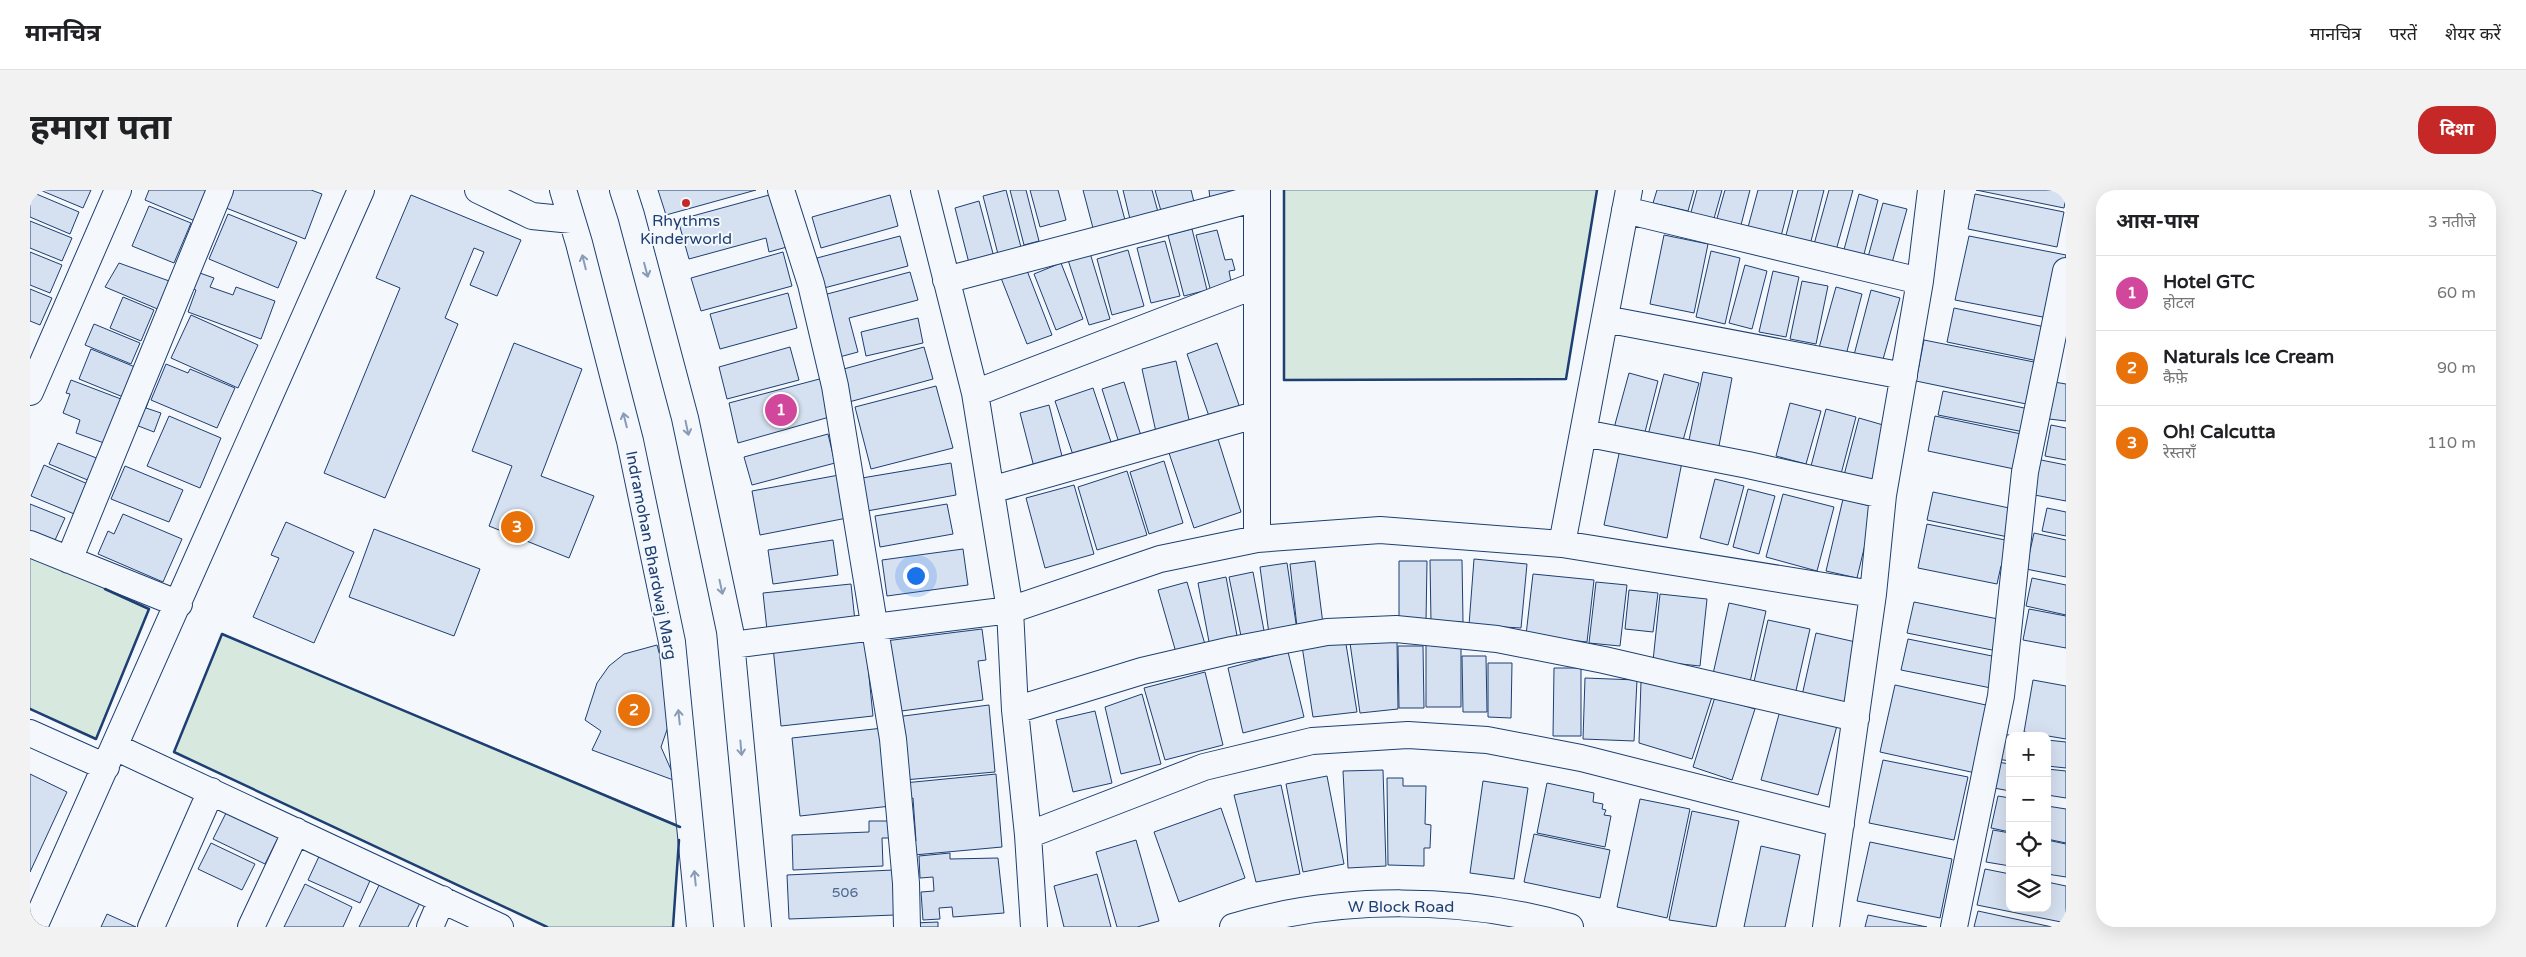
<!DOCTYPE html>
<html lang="hi">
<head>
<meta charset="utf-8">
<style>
	body { margin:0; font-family:"Varela Round","Noto Sans Devanagari",sans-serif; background:#f2f2f2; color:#202124 }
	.controls { position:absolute; right:15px; bottom:15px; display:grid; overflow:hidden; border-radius:10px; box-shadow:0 5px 20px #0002 }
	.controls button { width:45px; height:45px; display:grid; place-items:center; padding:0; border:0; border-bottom:1px solid #e0e0e0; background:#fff; color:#202124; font:25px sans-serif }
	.you { position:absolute; left:885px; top:385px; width:18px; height:18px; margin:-12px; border:4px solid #fff; border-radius:50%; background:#1a73e8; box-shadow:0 0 0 8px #1a73e833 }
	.badge { display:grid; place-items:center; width:32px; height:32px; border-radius:50%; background:#c62828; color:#fff; font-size:16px; font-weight:700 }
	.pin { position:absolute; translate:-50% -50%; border:2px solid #fff; box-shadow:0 1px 5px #0006 }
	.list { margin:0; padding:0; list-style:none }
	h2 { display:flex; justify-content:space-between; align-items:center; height:65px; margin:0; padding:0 20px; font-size:21px }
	h2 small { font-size:16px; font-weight:400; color:#757577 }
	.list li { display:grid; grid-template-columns:32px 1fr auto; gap:15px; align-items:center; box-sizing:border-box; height:75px; padding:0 20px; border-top:1px solid #e0e0e0 }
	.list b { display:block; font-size:19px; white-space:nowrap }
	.list p { margin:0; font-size:16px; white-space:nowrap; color:#757577 }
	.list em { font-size:16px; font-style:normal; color:#757577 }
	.icon { flex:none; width:28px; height:28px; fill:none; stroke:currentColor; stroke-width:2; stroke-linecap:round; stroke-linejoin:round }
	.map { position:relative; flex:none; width:2036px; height:737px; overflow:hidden; border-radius:20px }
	header { display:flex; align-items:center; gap:30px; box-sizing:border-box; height:70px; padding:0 25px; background:#fff; border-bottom:1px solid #e0e0e0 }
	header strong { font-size:24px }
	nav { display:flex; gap:28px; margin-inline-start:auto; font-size:18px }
	.intro { display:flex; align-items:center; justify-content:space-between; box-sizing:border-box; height:120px; padding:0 30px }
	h1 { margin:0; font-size:35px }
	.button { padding:12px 22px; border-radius:20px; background:#c62828; color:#fff; font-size:18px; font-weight:700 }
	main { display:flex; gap:30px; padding:0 30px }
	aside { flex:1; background:#fff; border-radius:20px; box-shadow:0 5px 20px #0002 }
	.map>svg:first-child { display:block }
</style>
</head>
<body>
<header>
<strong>मानचित्र</strong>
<nav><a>मानचित्र</a><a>परतें</a><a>शेयर करें</a></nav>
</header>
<div class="intro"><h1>हमारा पता</h1><a class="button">दिशा</a></div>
<main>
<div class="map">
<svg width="2036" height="737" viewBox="0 0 2036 737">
	<rect width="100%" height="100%" fill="#f4f7fb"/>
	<!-- green -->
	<path fill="#d7e8df" stroke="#687fa3" d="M 1254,0 L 1567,0 L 1536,189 L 1254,190 Z
		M 0,364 L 119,419 L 66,549 L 0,519 Z
		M 192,444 L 650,636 L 643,737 L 517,737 L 144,562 Z"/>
	<!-- building -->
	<path fill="#d5e0f0" stroke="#1d3f73" d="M 10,0 L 61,0 L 53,18 Z
		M 119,0 L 179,0 L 165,31 L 115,10 Z
		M 203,0 L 281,0 L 292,4 L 275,49 L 196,18 Z
		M 628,0 L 726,0 L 636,25 Z
		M 976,0 L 992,61 L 969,68 L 953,6 Z
		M 980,0 L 996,0 L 1009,51 L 994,55 Z
		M 1000,0 L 1028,0 L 1036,30 L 1010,37 Z
		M 1053,0 L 1087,0 L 1095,30 L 1063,38 Z
		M 1093,0 L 1122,0 L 1128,22 L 1100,29 Z
		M 1125,0 L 1161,0 L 1164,12 L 1131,21 Z
		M 1179,0 L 1212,0 L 1180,9 Z
		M 1627,0 L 1664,0 L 1658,21 L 1623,13 Z
		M 1667,0 L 1692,0 L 1683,32 L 1660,26 Z
		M 1695,0 L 1720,0 L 1710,39 L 1686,32 Z
		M 1728,0 L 1763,0 L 1750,50 L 1717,41 Z
		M 1768,0 L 1794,0 L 1780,55 L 1755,49 Z
		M 1799,0 L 1823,0 L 1805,64 L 1783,58 Z
		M 1946,0 L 2036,0 L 2036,7 L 2034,18 Z
		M 750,2 L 764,55 L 739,62 L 736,48 L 659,69 L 648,30 Z
		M 4,3 L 49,22 L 40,44 L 0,27 L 0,13 Z
		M 1829,4 L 1848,10 L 1832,72 L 1812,67 Z
		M 1945,4 L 2034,22 L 2027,57 L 1938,39 Z
		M 381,5 L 491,50 L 467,106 L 440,95 L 454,62 L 444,58 L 415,128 L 428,134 L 355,308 L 294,283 L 370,98 L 346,88 Z
		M 860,5 L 868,36 L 791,58 L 782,27 Z
		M 949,11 L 965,71 L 940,77 L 925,18 Z
		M 1853,13 L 1877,19 L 1862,73 L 1838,67 Z
		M 119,16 L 161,33 L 144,73 L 102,56 Z
		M 198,24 L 267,52 L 248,98 L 179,69 Z
		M 0,31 L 42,48 L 32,71 L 0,58 Z
		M 1162,39 L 1177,100 L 1154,106 L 1138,45 Z
		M 1187,40 L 1195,70 L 1202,69 L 1205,80 L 1199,81 L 1202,97 L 1181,102 L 1166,45 Z
		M 1634,45 L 1678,54 L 1664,123 L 1620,114 Z
		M 870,46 L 878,76 L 794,98 L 787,68 Z
		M 1939,46 L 2036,65 L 2023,129 L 1925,110 Z
		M 1135,51 L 1150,106 L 1121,113 L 1107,58 Z
		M 1098,60 L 1114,116 L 1082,125 L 1067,69 Z
		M 1681,61 L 1710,68 L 1695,134 L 1666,127 Z
		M 0,62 L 32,75 L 20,103 L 0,95 Z
		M 753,62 L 762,96 L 671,121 L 661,88 Z
		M 1060,63 L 1080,129 L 1059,135 L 1038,70 Z
		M 89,73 L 142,92 L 130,120 L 75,97 Z
		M 1031,73 L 1053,129 L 1026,140 L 1004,84 Z
		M 1715,75 L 1737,81 L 1722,139 L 1699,133 Z
		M 996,78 L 1022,145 L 997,154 L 971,88 Z
		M 1743,81 L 1769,87 L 1756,147 L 1729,142 Z
		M 167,82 L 184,88 L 180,97 L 203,105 L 206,97 L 245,111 L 231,149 L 158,122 L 166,100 L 161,98 Z
		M 880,82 L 888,110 L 819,128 L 828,162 L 802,169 L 786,107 Z
		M 1772,91 L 1798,96 L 1786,154 L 1760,149 Z
		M 1806,97 L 1832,104 L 1816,165 L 1789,158 Z
		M 0,99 L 22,108 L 10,135 L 0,131 Z
		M 1841,100 L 1870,108 L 1852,173 L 1824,165 Z
		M 758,103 L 767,138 L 690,159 L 680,124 Z
		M 93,107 L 124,120 L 111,151 L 80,138 Z
		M 1924,118 L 2015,137 L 2008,171 L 1917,152 Z
		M 161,125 L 228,155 L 208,198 L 141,168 Z
		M 888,128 L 893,153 L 836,166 L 831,142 Z
		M 64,134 L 110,153 L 101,174 L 55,155 Z
		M 1894,150 L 2009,173 L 2001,215 L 1886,191 Z
		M 484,153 L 552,179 L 511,286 L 564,306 L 539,368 L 459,336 L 482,276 L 442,261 Z
		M 1187,153 L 1210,218 L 1180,229 L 1157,164 Z
		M 760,157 L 769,190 L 697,209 L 689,177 Z
		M 894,157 L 903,189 L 819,212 L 810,180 Z
		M 61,159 L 110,179 L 98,209 L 49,189 Z
		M 1146,171 L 1160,234 L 1126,242 L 1112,179 Z
		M 136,174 L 158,183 L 160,179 L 205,198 L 187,238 L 121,210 Z
		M 1673,182 L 1702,188 L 1688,261 L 1658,255 Z
		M 1599,183 L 1628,191 L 1614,246 L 1584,238 Z
		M 1634,184 L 1669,193 L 1652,254 L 1618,245 Z
		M 797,187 L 803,226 L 708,253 L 699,213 Z
		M 41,190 L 91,209 L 74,253 L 46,243 L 50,230 L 33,223 L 40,204 L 36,203 Z
		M 1094,192 L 1112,249 L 1090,256 L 1072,199 Z
		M 2024,192 L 2036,194 L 2036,231 L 2019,229 Z
		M 906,196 L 923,258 L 841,279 L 825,217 Z
		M 1063,198 L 1083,258 L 1045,271 L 1025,211 Z
		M 110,200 L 121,204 L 116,218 L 131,223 L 124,242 L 98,232 Z
		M 1913,201 L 1999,219 L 1994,242 L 1908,225 Z
		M 1760,213 L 1791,221 L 1776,274 L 1746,266 Z
		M 1019,215 L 1034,274 L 1005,281 L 990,223 Z
		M 1796,219 L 1826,227 L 1811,284 L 1781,276 Z
		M 139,226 L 191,248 L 170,298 L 117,276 Z
		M 1905,226 L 1996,245 L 1989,280 L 1898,261 Z
		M 1829,228 L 1860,237 L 1844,297 L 1813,289 Z
		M 2021,235 L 2036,238 L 2036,270 L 2015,266 Z
		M 798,244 L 805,273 L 722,295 L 714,267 Z
		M 1188,249 L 1211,322 L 1164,338 L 1138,260 Z
		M 28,253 L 69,269 L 60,291 L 19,274 Z
		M 1590,259 L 1652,272 L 1637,348 L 1574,335 Z
		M 2001,268 L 2036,275 L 2036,311 L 1994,303 Z
		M 1134,271 L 1153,333 L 1119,344 L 1100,282 Z
		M 921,273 L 926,305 L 837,321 L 832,288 Z
		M 14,275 L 67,298 L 54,328 L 1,306 Z
		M 95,276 L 153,300 L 139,332 L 81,309 Z
		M 1097,281 L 1117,345 L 1067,360 L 1048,297 Z
		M 809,285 L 817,328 L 730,345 L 722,301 Z
		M 1685,289 L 1714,296 L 1698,355 L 1670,348 Z
		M 1044,295 L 1064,364 L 1015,378 L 996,308 Z
		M 1718,299 L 1745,306 L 1729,364 L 1703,357 Z
		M 1903,302 L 1984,319 L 1978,347 L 1897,330 Z
		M 1753,304 L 1804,317 L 1787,381 L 1736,367 Z
		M 1813,309 L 1844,317 L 1827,388 L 1796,381 Z
		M 0,314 L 35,328 L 21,359 L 0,350 Z
		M 917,314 L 923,344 L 850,357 L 845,326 Z
		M 2017,318 L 2036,322 L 2036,346 L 2012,341 Z
		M 93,324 L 152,349 L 133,392 L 68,364 L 78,341 L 84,344 Z
		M 256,332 L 324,362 L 284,453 L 223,427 L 249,368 L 241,365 Z
		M 1897,334 L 1985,352 L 1980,378 L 1971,376 L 1967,394 L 1888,378 Z
		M 344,339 L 450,379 L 424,446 L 319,407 Z
		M 2004,343 L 2036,350 L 2036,387 L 1996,379 Z
		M 803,350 L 808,385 L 743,394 L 738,360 Z
		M 933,359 L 938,395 L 857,406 L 852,370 Z
		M 1444,369 L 1497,374 L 1491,438 L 1439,435 Z
		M 1400,370 L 1432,370 L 1433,432 L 1401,433 Z
		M 1285,371 L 1293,434 L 1267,437 L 1260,374 Z
		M 1369,371 L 1397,371 L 1396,432 L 1369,432 Z
		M 1257,373 L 1267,440 L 1239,444 L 1230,377 Z
		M 1223,382 L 1235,446 L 1212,451 L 1199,387 Z
		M 1503,384 L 1564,390 L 1557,452 L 1496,445 Z
		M 1196,387 L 1208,451 L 1180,457 L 1168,393 Z
		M 2002,388 L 2036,395 L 2036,425 L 1996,416 Z
		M 1157,392 L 1176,458 L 1147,466 L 1128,400 Z
		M 1566,392 L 1597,395 L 1590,456 L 1559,453 Z
		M 821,394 L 825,431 L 737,440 L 733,403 Z
		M 1599,400 L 1628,403 L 1623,442 L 1595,439 Z
		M 1630,404 L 1677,409 L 1670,476 L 1623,471 Z
		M 1884,412 L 1973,430 L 1967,461 L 1877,443 Z
		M 1699,413 L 1736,421 L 1720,492 L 1683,484 Z
		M 1999,419 L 2036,426 L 2036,458 L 1993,450 Z
		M 1738,430 L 1780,439 L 1765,505 L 1723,496 Z
		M 952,439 L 956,470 L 948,471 L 953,510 L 864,522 L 855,451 Z
		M 1786,443 L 1830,453 L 1815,520 L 1771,510 Z
		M 835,447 L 843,526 L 751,536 L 743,457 Z
		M 1315,448 L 1327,522 L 1283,527 L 1272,456 Z
		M 1878,449 L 1967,467 L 1961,498 L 1871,480 Z
		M 1367,451 L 1368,519 L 1330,523 L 1320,453 Z
		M 1431,454 L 1431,517 L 1396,517 L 1396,455 Z
		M 627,455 L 640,502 L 640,531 L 631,557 L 646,591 L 562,560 L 571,541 L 555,530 L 567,493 L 579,476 L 594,464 Z
		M 1368,456 L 1393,456 L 1394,518 L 1369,518 Z
		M 1258,462 L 1274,527 L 1213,543 L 1198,478 Z
		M 1432,466 L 1456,466 L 1457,522 L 1433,522 Z
		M 1458,473 L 1482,473 L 1481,528 L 1458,527 Z
		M 1524,478 L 1551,478 L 1551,546 L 1523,546 Z
		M 1175,482 L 1193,555 L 1135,570 L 1114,498 Z
		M 1555,488 L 1607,490 L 1604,551 L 1553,549 Z
		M 2003,490 L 2036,496 L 2036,549 L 1994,542 Z
		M 1611,491 L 1682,507 L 1662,569 L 1609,553 Z
		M 1865,495 L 1965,517 L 1950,584 L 1850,562 Z
		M 1112,504 L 1131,574 L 1091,584 L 1075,517 Z
		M 1685,507 L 1725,519 L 1702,590 L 1663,577 Z
		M 959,515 L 965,582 L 874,590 L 866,527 Z
		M 1751,517 L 1808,532 L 1788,605 L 1731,590 Z
		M 1065,521 L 1082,593 L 1043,602 L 1026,530 Z
		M 853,538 L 861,616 L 770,626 L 762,548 Z
		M 1970,544 L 1987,546 L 1980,546 L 1980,571 L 1967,569 Z
		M 2017,550 L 2036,552 L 2036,578 L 2017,576 Z
		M 1853,570 L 1938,587 L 1924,650 L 1839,633 Z
		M 1967,572 L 1980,574 L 1980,601 L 1964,598 Z
		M 2017,579 L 2036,581 L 2036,608 L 2017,605 Z
		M 1353,580 L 1356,676 L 1318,678 L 1313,581 Z
		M 0,584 L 37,602 L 0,682 Z
		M 966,584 L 972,657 L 884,665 L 883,651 L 886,651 L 883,608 L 875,609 L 874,593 Z
		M 1297,586 L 1314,674 L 1273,682 L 1256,594 Z
		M 1357,588 L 1373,588 L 1373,596 L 1396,596 L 1395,634 L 1401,635 L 1400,658 L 1394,658 L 1394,676 L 1358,675 Z
		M 1453,591 L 1498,598 L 1484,689 L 1440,683 Z
		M 1517,593 L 1564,603 L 1563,612 L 1573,614 L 1572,619 L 1576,620 L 1574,625 L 1581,626 L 1575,657 L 1507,643 Z
		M 1251,595 L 1270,684 L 1226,692 L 1204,605 Z
		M 1968,606 L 1980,608 L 1980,642 L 1961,638 Z
		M 1610,609 L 1660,619 L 1637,728 L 1587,717 Z
		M 2017,616 L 2036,619 L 2036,653 L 2017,649 Z
		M 199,617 L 251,642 L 235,674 L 183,649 Z
		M 1191,618 L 1215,688 L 1149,712 L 1124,642 Z
		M 1662,621 L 1709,631 L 1686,737 L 1639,730 Z
		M 839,631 L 863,631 L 863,648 L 852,648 L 853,676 L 763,680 L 762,645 L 839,642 Z
		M 1963,640 L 1980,643 L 1980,676 L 1956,672 Z
		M 1504,644 L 1580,660 L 1570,708 L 1494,692 Z
		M 1106,650 L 1129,731 L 1107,737 L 1087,737 L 1066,662 Z
		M 2017,650 L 2036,654 L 2036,687 L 2017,684 Z
		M 1840,652 L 1922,669 L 1910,728 L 1827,711 Z
		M 181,653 L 225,674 L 212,700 L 168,679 Z
		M 1731,656 L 1770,665 L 1755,737 L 1714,737 Z
		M 292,660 L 343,684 L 330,713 L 278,690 Z
		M 920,663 L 920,669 L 968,668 L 974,723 L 923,727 L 922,717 L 909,718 L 910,729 L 893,730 L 891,702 L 904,701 L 903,687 L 890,688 L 889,666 Z
		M 1955,679 L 1980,684 L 1980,718 L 2017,718 L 2017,692 L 2036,696 L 2036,733 L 1947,715 Z
		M 863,680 L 865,725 L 759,729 L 757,685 Z
		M 1067,684 L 1081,737 L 1034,737 L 1024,696 Z
		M 352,689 L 392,709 L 378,737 L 329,737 Z
		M 275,694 L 322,717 L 313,737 L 254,737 Z
		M 1948,721 L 2022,737 L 1944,737 Z
		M 77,724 L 106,737 L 71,737 Z
		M 1838,725 L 1897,737 L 1835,737 Z
		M 908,732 L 908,737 L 884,737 L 884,733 Z"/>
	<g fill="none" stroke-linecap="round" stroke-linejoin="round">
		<defs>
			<path id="minor" d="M 448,0 L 502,26 L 542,30
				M 533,0 L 549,53 L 600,251 L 642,452 L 670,737
				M 593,0 L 601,25 L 655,228 L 700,441 L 728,737
				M 751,0 L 781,94 L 805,196 L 863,549 L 876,693 L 877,737
				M 894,0 L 945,203 L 980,420 L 985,520 L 998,645 L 1004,737
				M 1595,20 L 1890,91
				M 916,90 L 1227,8
				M 1575,129 L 1874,186
				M 0,202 L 88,0
				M 945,203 L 1226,95
				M 1554,243 L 1718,275 L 1853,305
				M 961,300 L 1225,225
				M 1227,349 L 1227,0
				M 0,354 L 149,414
				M 1532,354 L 1599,0
				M 39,370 L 190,0
				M 702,455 L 980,420 L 1130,369 L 1227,349 L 1350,340 L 1532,354 L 1843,404
				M 985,520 L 1112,481 L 1202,460 L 1297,442 L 1366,439 L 1467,449 L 1574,470 L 1826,528
				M 0,543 L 76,577
				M 85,557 L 470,737
				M 998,645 L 1174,577 L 1282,551 L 1378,545 L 1457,550 L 1551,568 L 1811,634
				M 4,737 L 331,0
				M 121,737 L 181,601
				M 221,737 L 266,641
				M 400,737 L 412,709
				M 1203,737 C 1308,705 1434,706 1540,737
				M 1796,737 L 1843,404 L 1853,305 L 1890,91 L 1901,0
				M 1924,737 L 1971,506 L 1995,282 L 2036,81"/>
		</defs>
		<!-- minor casing -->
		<use href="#minor" stroke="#1d3f73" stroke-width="28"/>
		<!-- minor -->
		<use href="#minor" stroke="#f4f7fb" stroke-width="26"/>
		<!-- wall -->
		<path stroke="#1d3f73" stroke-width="2.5" d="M 1254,0 L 1254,190 L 1536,189 L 1567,0
			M 0,519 L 66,549 L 119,419 L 75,399
			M 517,737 L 144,562 L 192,444 L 650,637
			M 643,737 L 649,650"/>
	</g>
	<!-- one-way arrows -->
	<defs><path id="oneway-shaft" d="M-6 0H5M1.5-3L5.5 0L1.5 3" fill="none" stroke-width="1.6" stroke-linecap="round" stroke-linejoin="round" transform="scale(1.25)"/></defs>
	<g stroke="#889bb7">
		<use href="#oneway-shaft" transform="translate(554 72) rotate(-104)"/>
		<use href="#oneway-shaft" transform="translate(616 80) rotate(75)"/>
		<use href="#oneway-shaft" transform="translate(595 230) rotate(-104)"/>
		<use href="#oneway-shaft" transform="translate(657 238) rotate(78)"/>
		<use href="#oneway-shaft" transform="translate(691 397) rotate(78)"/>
		<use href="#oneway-shaft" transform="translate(649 527) rotate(-96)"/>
		<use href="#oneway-shaft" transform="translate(711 558) rotate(85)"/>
		<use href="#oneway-shaft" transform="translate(665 688) rotate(-96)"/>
	</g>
	<!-- markers -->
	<circle fill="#c62828" stroke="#f4f7fb" stroke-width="2" cx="656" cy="13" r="5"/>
	<g text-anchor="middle" stroke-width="4" stroke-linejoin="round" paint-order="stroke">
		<!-- number labels -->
		<g font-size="14" fill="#4b6792">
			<text x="815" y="707">506</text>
		</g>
		<!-- poi labels -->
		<g font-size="16" fill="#1d3f73" stroke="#f4f7fb">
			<text x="656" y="36">Rhythms<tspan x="656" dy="18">Kinderworld</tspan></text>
		</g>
		<!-- street labels -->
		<g font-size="16" fill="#1d3f73" stroke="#f4f7fb">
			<text transform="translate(622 365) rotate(79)" y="6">Indramohan Bhardwaj Marg</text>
			<text x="1371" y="722">W Block Road</text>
		</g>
	</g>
</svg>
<div class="controls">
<button>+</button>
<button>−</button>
<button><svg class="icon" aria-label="locate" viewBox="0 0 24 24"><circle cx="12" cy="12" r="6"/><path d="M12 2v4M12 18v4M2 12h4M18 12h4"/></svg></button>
<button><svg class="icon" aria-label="layers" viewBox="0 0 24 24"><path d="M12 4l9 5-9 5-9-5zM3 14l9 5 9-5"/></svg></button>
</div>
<div class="you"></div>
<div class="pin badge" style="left:751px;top:220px;background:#d1479c">1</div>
<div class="pin badge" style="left:604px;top:520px;background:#e8710a">2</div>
<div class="pin badge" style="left:487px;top:337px;background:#e8710a">3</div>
</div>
<aside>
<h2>आस-पास<small>3 नतीजे</small></h2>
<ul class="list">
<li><span class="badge" style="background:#d1479c">1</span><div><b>Hotel GTC</b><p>होटल</p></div><em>60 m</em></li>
<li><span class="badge" style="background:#e8710a">2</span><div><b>Naturals Ice Cream</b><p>कैफ़े</p></div><em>90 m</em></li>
<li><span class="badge" style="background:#e8710a">3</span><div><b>Oh! Calcutta</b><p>रेस्तराँ</p></div><em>110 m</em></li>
</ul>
</aside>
</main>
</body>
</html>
